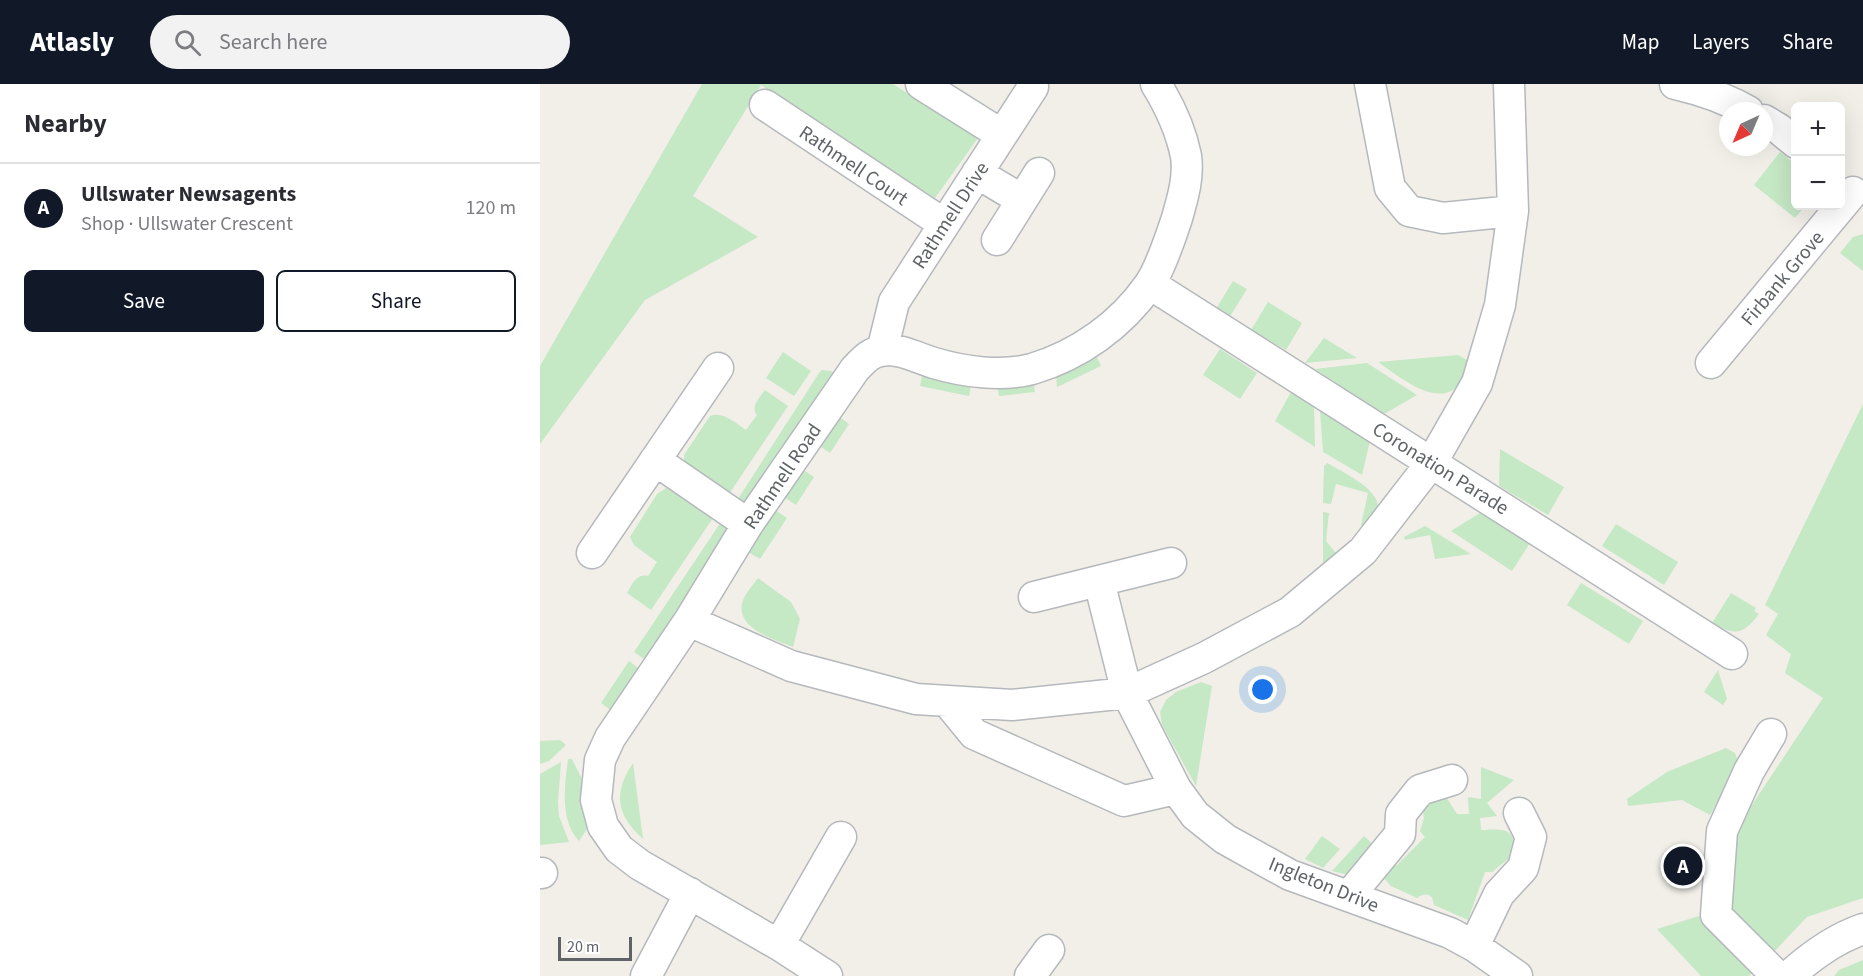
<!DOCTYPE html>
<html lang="en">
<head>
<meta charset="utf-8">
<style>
	body { margin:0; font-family:"Source Sans 3",sans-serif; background:#f2f2f3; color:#2b2b33 }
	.controls { position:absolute; right:18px; top:18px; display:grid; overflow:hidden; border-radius:9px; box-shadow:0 6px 24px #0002 }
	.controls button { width:54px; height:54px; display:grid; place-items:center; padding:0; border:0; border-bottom:2px solid #e1e1e2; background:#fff; color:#2b2b33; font:30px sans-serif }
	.compass { position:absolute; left:1179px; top:18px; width:54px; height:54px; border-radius:50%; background:#fff; box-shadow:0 6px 24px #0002; rotate:224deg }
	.scale { position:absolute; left:18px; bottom:15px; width:74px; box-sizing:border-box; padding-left:6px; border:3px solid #5f6368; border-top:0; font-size:16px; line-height:21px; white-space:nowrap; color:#5f6368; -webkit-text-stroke:4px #fff; paint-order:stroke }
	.you { position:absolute; left:723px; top:606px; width:21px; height:21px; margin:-15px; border:4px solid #fff; border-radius:50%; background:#1a73e8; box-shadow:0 0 0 9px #1a73e833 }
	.badge { display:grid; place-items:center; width:39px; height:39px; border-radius:50%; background:#111827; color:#fff; font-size:20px; font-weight:700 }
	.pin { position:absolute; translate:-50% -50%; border:3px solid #fff; box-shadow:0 2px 6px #0006 }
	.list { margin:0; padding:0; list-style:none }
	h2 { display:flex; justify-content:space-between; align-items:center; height:78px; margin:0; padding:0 24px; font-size:26px }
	h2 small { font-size:20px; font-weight:400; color:#7c7c81 }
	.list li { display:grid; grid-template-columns:39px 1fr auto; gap:18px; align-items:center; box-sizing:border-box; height:90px; padding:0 24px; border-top:2px solid #e1e1e2 }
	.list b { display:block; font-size:22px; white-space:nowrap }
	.list p { margin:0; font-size:20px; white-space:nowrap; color:#7c7c81 }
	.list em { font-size:20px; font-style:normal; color:#7c7c81 }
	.actions { display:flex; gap:12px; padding:18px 24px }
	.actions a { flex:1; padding:14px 0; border:2px solid #111827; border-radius:9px; text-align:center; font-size:21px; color:#111827 }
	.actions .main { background:#111827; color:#fff }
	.icon { flex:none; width:33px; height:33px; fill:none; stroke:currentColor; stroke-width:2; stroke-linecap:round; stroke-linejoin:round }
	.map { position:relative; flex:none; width:1323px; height:892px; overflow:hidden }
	header { display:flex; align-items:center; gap:36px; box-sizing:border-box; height:84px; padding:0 30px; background:#111827; color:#fff }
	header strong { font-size:28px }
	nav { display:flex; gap:33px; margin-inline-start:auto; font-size:21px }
	.search { width:420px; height:54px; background:#f2f2f3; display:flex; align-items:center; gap:15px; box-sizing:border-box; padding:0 21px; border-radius:33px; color:#7c7c81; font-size:22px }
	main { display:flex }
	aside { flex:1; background:#fff }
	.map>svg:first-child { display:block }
</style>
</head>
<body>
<header>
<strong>Atlasly</strong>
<div class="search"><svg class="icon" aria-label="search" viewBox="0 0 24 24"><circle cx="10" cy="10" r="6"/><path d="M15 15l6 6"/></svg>Search here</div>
<nav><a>Map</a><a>Layers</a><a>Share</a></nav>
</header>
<main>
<aside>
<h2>Nearby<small></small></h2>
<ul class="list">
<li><span class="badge">A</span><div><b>Ullswater Newsagents</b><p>Shop · Ullswater Crescent</p></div><em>120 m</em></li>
</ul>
<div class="actions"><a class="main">Save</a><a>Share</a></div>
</aside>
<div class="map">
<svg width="1323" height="892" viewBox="0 0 1323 892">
	<rect width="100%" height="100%" fill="#f1efe8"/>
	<!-- green -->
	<path fill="#c5e8c5" d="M 162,0 L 353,0 L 438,54 L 395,114 L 221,1 L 153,112 L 218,153 L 105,216 L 0,360 L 0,282 Z
		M 1240,68 L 1255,80 L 1256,122 L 1265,122 L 1255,134 L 1214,101 Z
		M 1323,150 L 1323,187 L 1300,169 L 1313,153 Z
		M 693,197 L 707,205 L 689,234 L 676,225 Z
		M 728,218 L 762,239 L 746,266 L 711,246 Z
		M 784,254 L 817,274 L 765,279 Z
		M 680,265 L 717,289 L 700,315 L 663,291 Z
		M 243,268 L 271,287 L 254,312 L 226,294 Z
		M 556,271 L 561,282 L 517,303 L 516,289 Z
		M 918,271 L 929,277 C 926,284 925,294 921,299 C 898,327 859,292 838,278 Z
		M 827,279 L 877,311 L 844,330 L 775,285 Z
		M 282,286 L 291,287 L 296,291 L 207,420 L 196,418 L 279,289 Z
		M 383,287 L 432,297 L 429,312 L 380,302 Z
		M 493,294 L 495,308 L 459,312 L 457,299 Z
		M 225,306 L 248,322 L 187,413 L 144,383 L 144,371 L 170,332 C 183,327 195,339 206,346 L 217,331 C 210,323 220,313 225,306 Z
		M 751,308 L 774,323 L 775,363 L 735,337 Z
		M 1323,320 L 1323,814 L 1267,833 L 1230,872 L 1188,831 L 1194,748 L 1283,614 L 1245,589 L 1251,570 L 1226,551 L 1238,530 L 1225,521 Z
		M 780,327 L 830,357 L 822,391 L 783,368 Z
		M 298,332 L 309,340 L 290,369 L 278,361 Z
		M 960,365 L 1024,403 L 1008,431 L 959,402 Z
		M 787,379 C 801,387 839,405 838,423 C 838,431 832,437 827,443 L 821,441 L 828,409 L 796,400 L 791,420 L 783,419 L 784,382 Z
		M 262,385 L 274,393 L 256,421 L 244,413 Z
		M 128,403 L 134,404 L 175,431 L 111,526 L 87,509 C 92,501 96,489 108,492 L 117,478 L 94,461 L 90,453 L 117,410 Z
		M 235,426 L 247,434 L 220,475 L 208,468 Z
		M 943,427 L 990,459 L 972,487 L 911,447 Z
		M 783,428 L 789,429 L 786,457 L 796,469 L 783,481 Z
		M 181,438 L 187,442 L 188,454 L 107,577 L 94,568 Z
		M 1076,440 L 1138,478 L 1124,501 L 1062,462 Z
		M 885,442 L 931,470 L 895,475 L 890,451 L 865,456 L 864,453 Z
		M 218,494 L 251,518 L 260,535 L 253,563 C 234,555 191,544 204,514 C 207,507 214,500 218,494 Z
		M 1041,499 L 1103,537 L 1089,560 L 1027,521 Z
		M 1191,509 L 1216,524 L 1214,527 L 1219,530 C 1202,552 1195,551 1172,539 Z
		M 89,577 L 101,586 L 73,628 L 61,619 Z
		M 1178,586 L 1187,615 L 1183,621 L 1164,608 Z
		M 661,598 L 672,602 L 656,702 L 622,641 L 620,628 L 626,616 L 636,608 Z
		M 20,656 L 26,661 L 9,677 L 0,680 L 0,657 Z
		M 1186,664 L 1195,669 L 1199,680 L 1170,731 L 1142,716 L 1088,722 L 1087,715 L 1127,688 Z
		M 28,675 L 32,675 L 41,693 L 41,714 L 47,745 L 39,757 C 19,735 25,701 28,675 Z
		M 21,678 L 18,719 L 19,732 L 29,758 L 0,761 L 0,690 Z
		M 93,679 L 103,755 C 76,731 73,709 93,679 Z
		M 941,683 L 974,696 L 947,719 L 957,732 L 940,734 L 941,746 C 947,746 954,745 961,746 C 974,747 978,762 971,772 C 967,778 958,781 953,788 L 945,788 L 928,836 L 894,821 L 892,813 C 886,809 882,810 877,814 L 851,802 L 840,790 L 851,777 L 856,782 L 885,753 L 880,747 L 884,734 L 882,722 L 884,716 L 906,713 L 917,730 L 929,730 L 928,713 L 941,715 Z
		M 782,752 L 800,765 L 783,784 L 765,775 Z
		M 824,752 L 838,765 L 813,792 L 792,787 Z
		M 1159,832 L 1216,885 L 1209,892 L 1161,892 L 1117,845 Z
		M 1323,876 L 1323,892 L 1294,892 L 1299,886 Z"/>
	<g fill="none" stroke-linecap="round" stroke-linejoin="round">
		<defs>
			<path id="minor" d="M 381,0 L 462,51
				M 830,0 L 850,104 L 869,127 L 903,134 L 973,127
				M 1135,0 C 1161,6 1185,14 1208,27
				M 225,21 L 404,140
				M 1224,36 L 1239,45 L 1256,59
				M 437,89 L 482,116
				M 457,156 L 499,89
				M 610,200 L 1192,570
				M 342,267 L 354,218 L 493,3
				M 1171,279 L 1313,108
				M 115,376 L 208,440
				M 52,469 L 178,284
				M 559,497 L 587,609 L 636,705 L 655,731 L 685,755 L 750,791 L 910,849 L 934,862 L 977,892
				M 494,513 L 631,479
				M 149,537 L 251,582 L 376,615 L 472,621 L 587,609 L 664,574 L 750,528 L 823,467 L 892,378 L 937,299 L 960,221 L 973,127 L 969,0
				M 407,617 L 434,650 L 584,717 L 636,705
				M 1231,650 L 1209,687 L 1182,747 L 1176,831 L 1237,892
				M 0,789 L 2,789
				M 809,812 L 860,750 L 861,730 L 880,706 L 912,696
				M 239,861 L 301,753
				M 934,862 L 959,810 L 983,784 L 991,753 L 979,729
				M 106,892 L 150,809
				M 287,892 L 239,861 L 100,781 L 79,765 L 63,742 L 56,716 L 60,676 L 70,654 L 149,537 L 208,440 L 315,285 C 323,277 329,269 341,267 C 358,263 377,274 394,279 C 424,288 462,293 492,285 C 539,271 581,241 609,201 C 620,186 631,152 637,134 C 643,113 649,93 646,72 C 641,47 629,21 616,0
				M 490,892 L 509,866
				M 1249,892 C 1271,872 1294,855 1323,845"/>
		</defs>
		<!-- minor casing -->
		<use href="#minor" stroke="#b5b8bc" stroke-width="33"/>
		<!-- minor -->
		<use href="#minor" stroke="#fff" stroke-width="30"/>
	</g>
	<g text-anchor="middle" stroke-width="5" stroke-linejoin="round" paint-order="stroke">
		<!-- street labels -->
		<g font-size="20" fill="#5f6368" stroke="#fff">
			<text transform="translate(314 81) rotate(34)" y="7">Rathmell Court</text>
			<text transform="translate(410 131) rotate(-57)" y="7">Rathmell Drive</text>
			<text transform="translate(1242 194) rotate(-50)" y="7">Firbank Grove</text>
			<text transform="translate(901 384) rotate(32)" y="7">Coronation Parade</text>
			<text transform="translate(242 392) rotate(-56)" y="7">Rathmell Road</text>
			<text transform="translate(784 800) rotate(22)" y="7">Ingleton Drive</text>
		</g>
	</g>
</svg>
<div class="controls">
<button>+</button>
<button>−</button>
</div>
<svg class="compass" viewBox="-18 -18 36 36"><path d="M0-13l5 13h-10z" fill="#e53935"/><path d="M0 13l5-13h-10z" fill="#7c7c81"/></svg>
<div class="scale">20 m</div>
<div class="you"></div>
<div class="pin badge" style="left:1143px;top:782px">A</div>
</div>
</main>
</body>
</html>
